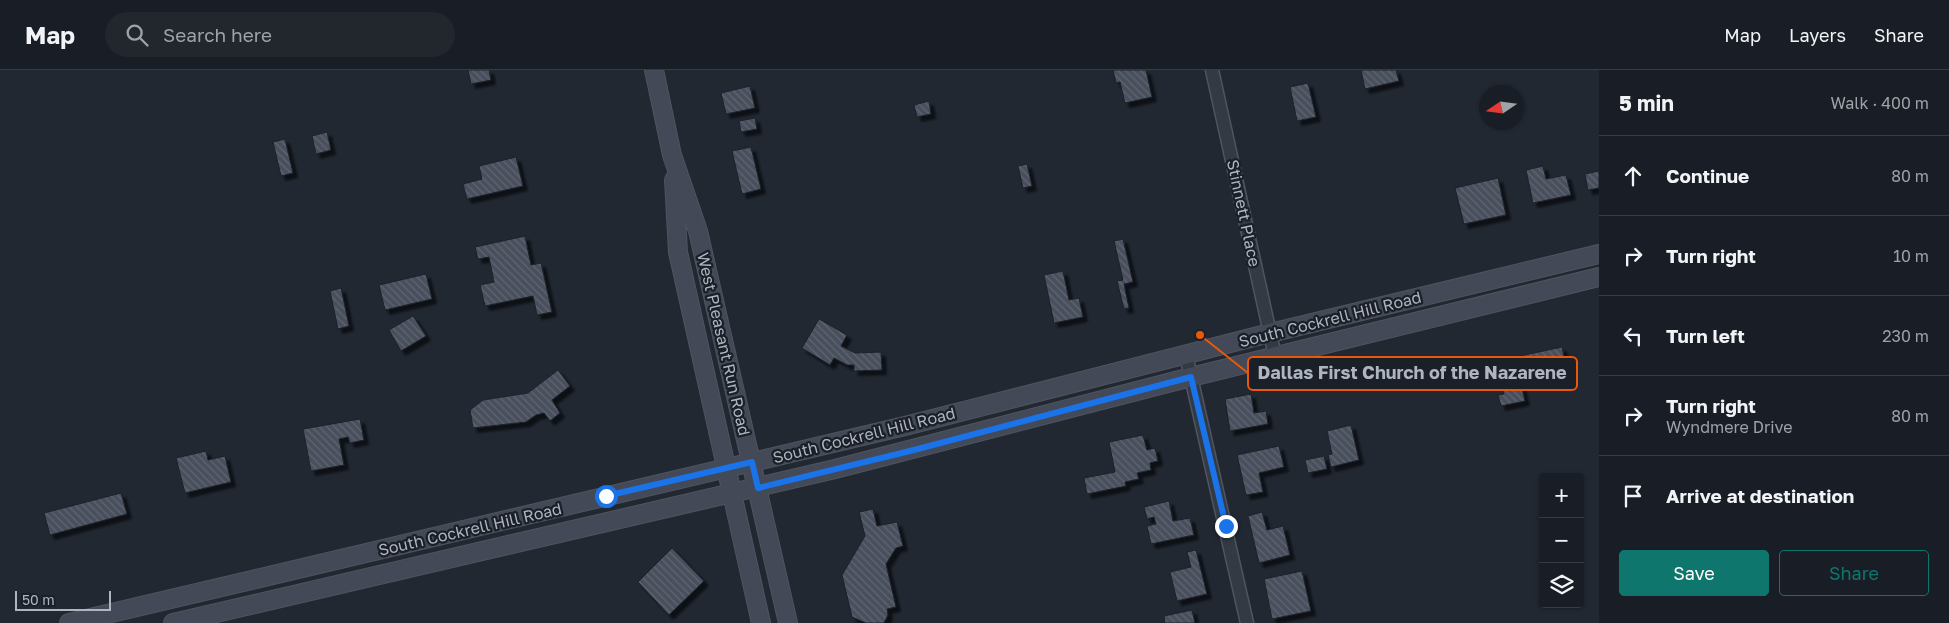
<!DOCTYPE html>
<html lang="en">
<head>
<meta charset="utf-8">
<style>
	body { margin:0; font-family:"Golos Text",sans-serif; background:#22272e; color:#f1f3f6 }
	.controls { position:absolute; right:15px; bottom:15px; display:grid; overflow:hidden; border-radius:5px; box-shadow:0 1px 4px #0004 }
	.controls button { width:45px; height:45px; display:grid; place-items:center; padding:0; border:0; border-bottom:1px solid #373c43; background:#191e26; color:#f1f3f6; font:25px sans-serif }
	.compass { position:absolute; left:1479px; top:15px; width:45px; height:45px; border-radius:50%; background:#191e26; box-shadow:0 1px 4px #0004; rotate:257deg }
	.scale { position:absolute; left:15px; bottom:12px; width:96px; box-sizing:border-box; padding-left:5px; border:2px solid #aeb5c0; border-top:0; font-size:14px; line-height:18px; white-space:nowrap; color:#aeb5c0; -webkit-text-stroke:4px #1a1f28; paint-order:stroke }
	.stop { position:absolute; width:15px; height:15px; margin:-11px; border:4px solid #1a73e8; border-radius:50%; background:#fff }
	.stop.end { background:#1a73e8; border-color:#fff; box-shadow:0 1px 5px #0008 }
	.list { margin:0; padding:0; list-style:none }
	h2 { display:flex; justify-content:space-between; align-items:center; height:65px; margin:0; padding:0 20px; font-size:21px }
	h2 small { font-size:16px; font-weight:400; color:#9fa2a7 }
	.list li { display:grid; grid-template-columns:32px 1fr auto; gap:15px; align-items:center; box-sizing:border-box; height:80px; padding:0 20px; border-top:1px solid #373c43 }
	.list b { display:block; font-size:19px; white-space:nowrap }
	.list p { margin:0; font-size:16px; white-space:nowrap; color:#9fa2a7 }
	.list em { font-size:16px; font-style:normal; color:#9fa2a7 }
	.actions { display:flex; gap:10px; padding:15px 20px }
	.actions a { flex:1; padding:11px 0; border:1px solid #0f766e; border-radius:5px; text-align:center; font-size:18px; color:#0f766e }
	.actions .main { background:#0f766e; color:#fff }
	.icon { flex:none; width:28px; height:28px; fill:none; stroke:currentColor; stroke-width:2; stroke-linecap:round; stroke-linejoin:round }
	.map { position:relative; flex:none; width:1599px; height:553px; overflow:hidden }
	header { display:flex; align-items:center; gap:30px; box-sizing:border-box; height:70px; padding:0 25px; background:#191e26; border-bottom:1px solid #373c43 }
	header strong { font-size:24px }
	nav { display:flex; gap:28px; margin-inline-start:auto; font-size:18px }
	.search { width:350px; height:45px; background:#22272e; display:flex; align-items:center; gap:12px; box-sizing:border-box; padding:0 18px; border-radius:28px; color:#9fa2a7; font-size:19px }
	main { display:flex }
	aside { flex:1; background:#191e26 }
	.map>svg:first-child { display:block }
</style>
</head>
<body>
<header>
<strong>Map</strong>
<div class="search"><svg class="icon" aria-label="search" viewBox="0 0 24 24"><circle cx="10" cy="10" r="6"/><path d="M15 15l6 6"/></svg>Search here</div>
<nav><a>Map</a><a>Layers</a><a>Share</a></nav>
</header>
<main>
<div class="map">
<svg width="1599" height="553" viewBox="0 0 1599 553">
	<defs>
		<pattern id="building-back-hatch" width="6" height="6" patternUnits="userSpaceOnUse" patternTransform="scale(1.25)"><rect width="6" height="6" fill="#484f5c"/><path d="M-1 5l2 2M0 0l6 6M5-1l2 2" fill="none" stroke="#606672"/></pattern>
		<filter id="shadow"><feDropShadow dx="4.5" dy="4.5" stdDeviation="1" flood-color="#0009"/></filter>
	</defs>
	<rect width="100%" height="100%" fill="#212832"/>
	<!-- building -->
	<path fill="url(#building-back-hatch)" stroke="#1c212a" filter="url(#shadow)" d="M 468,0 L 489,0 L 491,10 L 471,14 Z
		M 1113,0 L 1146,0 L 1152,27 L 1125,33 L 1120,12 L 1116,13 Z
		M 1361,0 L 1396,0 L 1399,11 L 1365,19 Z
		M 1308,13 L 1316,47 L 1297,51 L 1290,17 Z
		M 750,16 L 755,38 L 726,44 L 721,23 Z
		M 929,31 L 931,44 L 917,47 L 914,35 Z
		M 755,48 L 757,59 L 741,62 L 739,51 Z
		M 327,62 L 331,80 L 316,84 L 312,66 Z
		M 285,69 L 293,103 L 281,106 L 273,72 Z
		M 751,77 L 761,119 L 742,124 L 732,81 Z
		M 516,87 L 523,116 L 467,129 L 463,114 L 482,109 L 479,96 Z
		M 1027,94 L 1032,116 L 1023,118 L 1018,96 Z
		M 1543,96 L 1546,109 L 1566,105 L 1571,125 L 1533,133 L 1526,100 Z
		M 1599,101 L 1599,118 L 1588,120 L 1585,104 Z
		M 1498,108 L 1506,145 L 1464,154 L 1455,118 Z
		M 525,166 L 531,195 L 541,193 L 552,242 L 537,245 L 533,226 L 485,236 L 480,215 L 494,212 L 489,187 L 478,189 L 475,177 Z
		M 1123,169 L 1133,212 L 1124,214 L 1129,238 L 1124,239 L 1117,211 L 1123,210 L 1114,171 Z
		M 1063,201 L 1069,230 L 1079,228 L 1083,247 L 1054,253 L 1044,205 Z
		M 426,204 L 432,229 L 385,240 L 379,215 Z
		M 341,218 L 349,256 L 338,259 L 330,221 Z
		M 413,246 L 426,266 L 401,281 L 389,260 Z
		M 819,249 L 847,265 L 841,276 L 855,283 L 881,282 L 882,300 L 854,301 L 854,295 L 847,295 L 834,288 L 830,295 L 802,278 Z
		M 1562,277 L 1567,300 L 1520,310 L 1525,331 L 1501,336 L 1498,325 L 1504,324 L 1501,313 L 1519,309 L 1515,287 Z
		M 558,300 L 570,316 L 552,330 L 560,343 L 550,351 L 544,343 L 536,345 L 526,352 L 473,358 L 470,340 L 483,330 L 528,323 Z
		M 1251,324 L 1254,343 L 1266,341 L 1268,354 L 1230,361 L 1225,329 Z
		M 360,349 L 364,370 L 350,373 L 348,367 L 339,369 L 344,395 L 311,401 L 303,359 Z
		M 1351,355 L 1359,390 L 1331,397 L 1328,385 L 1332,384 L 1327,361 Z
		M 1143,365 L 1147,380 L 1155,378 L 1158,391 L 1150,393 L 1151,400 L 1137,403 L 1139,409 L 1125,412 L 1126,416 L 1087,424 L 1084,408 L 1115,402 L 1109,372 Z
		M 1279,376 L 1284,397 L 1259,403 L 1263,422 L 1246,425 L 1237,385 Z
		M 206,381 L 208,390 L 225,386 L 231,412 L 185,423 L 176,388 Z
		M 1324,386 L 1327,399 L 1308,403 L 1305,390 Z
		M 121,423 L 127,444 L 50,465 L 44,443 Z
		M 1169,431 L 1173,451 L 1190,448 L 1194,465 L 1151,474 L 1147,456 L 1156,454 L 1154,447 L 1147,449 L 1144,437 Z
		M 873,439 L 877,456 L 897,452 L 903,476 L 896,478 L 886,494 L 896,537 L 887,539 L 888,545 L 884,553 L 866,553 L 852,547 L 842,505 L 865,466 L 859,442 Z
		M 1262,442 L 1267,460 L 1283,456 L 1290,485 L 1259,493 L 1248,446 Z
		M 672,478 L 704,511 L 669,545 L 638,512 Z
		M 1196,480 L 1207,524 L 1177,531 L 1170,502 L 1191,497 L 1187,482 Z
		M 1302,501 L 1311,541 L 1272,549 L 1264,509 Z
		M 1192,540 L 1195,553 L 1165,553 L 1164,546 Z"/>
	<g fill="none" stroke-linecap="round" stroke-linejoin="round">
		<defs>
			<path id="minor" d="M 1212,0 L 1275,286
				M 1186,285 L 1247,553"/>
			<path id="secondary" d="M 654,0 L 672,85 L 698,161 L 788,553
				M 674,110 L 678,182 L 761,553
				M 69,553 L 905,356 L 1270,263 L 1599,184
				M 173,553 L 835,399 L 1191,307 L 1599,207"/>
		</defs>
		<!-- minor casing -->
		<use href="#minor" stroke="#4f555e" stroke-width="15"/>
		<!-- secondary casing -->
		<use href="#secondary" stroke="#4f555e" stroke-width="20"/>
		<!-- minor -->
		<use href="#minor" stroke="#343a43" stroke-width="12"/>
		<!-- secondary -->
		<use href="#secondary" stroke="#434956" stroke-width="18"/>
	</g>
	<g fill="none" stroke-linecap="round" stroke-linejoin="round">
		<!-- route -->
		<path stroke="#1a73e8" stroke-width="6" d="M 606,426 L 752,392 L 758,418 L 910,381 L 1191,307 L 1226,456"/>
	</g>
	<g text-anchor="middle" stroke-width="4.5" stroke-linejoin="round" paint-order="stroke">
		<!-- street labels -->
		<g font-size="16" fill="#aeb5c0" stroke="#1a1f28">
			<text transform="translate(1244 143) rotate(78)" y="6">Stinnett Place</text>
			<text transform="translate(1330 249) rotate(-14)" y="6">South Cockrell Hill Road</text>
			<text transform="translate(724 274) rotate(77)" y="6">West Pleasant Run Road</text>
			<text transform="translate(864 365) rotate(-14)" y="6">South Cockrell Hill Road</text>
			<text transform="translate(470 459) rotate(-13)" y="6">South Cockrell Hill Road</text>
		</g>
	</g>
	<!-- callouts -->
	<path fill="none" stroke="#e8590c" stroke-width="2" d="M1200 265L1248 303"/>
	<circle fill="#e8590c" stroke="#1a1f28" stroke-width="2" cx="1200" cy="265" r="5"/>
	<rect fill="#1a1f28" stroke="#e8590c" stroke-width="2" x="1248" y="287" width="329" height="33" rx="5"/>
	<g font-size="18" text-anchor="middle" font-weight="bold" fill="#aeb5c0">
		<text x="1412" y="309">Dallas First Church of the Nazarene</text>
	</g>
</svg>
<div class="controls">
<button>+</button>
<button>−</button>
<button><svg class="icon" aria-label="layers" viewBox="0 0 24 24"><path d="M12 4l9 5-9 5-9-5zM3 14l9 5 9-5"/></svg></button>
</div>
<svg class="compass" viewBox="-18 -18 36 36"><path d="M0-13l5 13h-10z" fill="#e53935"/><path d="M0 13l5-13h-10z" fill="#9fa2a7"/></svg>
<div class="scale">50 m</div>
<div class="stop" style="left:606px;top:426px"></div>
<div class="stop end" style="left:1226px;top:456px"></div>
</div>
<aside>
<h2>5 min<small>Walk · 400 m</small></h2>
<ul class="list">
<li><svg class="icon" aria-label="ahead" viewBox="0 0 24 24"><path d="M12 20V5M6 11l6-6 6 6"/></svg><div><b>Continue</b></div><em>80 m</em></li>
<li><svg class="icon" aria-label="right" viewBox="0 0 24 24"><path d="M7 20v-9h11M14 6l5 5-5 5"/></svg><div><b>Turn right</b></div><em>10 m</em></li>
<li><svg class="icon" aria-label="left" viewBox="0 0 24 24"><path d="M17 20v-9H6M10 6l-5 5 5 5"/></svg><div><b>Turn left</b></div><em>230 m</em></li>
<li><svg class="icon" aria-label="right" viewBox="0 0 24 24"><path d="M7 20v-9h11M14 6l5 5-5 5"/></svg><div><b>Turn right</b><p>Wyndmere Drive</p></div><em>80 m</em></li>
<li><svg class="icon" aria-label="arrive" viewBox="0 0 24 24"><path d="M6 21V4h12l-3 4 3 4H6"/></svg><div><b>Arrive at destination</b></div></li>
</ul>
<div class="actions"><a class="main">Save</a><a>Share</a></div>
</aside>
</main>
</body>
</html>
